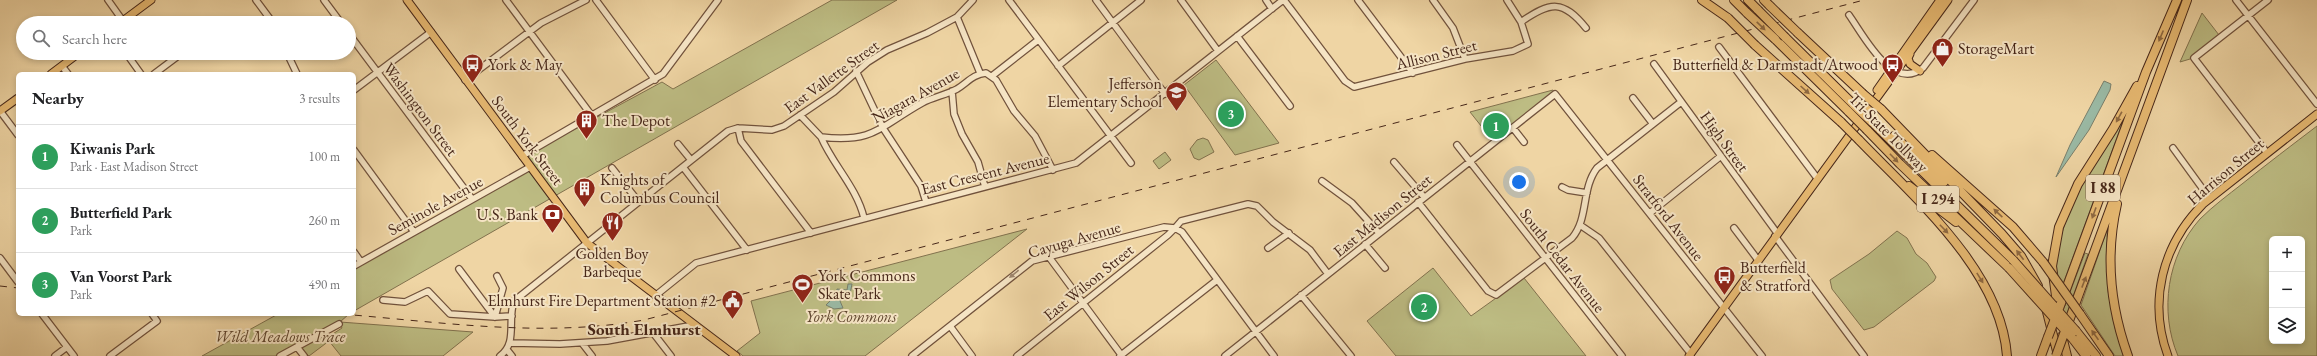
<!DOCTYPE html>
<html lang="en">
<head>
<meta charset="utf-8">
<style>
	body { margin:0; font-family:"EB Garamond",serif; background:#f6f6f6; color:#202124 }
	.controls { position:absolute; right:12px; bottom:12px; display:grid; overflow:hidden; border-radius:6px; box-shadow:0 2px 6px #0003 }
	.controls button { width:36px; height:36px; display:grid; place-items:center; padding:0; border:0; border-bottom:1px solid #e0e0e0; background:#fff; color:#202124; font:20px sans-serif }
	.you { position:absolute; left:1519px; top:182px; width:14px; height:14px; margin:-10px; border:3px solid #fff; border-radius:50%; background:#1a73e8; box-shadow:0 0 0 6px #1a73e833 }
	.badge { display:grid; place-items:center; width:26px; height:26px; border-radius:50%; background:#8f2418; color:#fff; font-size:13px; font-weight:700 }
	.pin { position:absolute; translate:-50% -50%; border:2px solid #fff; box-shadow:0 1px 4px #0006 }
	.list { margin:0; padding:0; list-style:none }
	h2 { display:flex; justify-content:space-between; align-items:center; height:52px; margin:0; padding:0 16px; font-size:17px }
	h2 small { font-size:13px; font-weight:400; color:#757577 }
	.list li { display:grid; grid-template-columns:26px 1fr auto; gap:12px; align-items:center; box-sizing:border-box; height:64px; padding:0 16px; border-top:1px solid #e0e0e0 }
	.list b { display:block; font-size:15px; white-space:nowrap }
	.list p { margin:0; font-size:13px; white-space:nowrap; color:#757577 }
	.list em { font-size:13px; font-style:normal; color:#757577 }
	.icon { flex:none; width:22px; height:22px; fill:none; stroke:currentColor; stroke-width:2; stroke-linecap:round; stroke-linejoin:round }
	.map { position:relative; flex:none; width:2317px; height:356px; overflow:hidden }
	.search { position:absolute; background:#fff; box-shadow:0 2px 6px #0003; left:16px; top:16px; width:340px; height:44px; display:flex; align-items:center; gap:10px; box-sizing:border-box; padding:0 14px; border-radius:22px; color:#757577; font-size:15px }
	.panel { position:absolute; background:#fff; box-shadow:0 2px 6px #0003; left:16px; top:72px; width:340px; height:244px; border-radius:6px }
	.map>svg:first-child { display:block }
</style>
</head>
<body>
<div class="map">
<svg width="2317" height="356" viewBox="0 0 2317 356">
	<rect width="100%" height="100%" fill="#efd5a4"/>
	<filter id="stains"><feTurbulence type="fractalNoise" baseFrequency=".005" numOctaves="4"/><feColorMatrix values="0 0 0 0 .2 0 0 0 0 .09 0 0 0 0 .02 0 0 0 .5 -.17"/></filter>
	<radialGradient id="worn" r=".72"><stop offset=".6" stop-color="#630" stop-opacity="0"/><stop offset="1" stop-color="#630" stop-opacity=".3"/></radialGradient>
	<!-- green -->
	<path fill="#bdbc83" stroke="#82724e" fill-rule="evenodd" d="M 832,0 L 897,0 L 354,311 L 354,267 L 533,167 L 525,156 L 662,82 L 673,89 Z
		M 2202,13 L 2219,35 L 2190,59 L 2180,62 Z
		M 1216,60 L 1279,143 L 1235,155 L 1184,85 Z
		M 1553,90 L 1555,93 L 1493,141 L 1470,112 Z
		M 2121,120 L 2123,121 L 2063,284 L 2055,272 C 2059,213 2091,169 2121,120 Z
		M 2317,126 L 2317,356 L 2178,356 C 2159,311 2167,256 2200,219 C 2213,206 2228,195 2242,184 C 2267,164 2292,145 2317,126 ZM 2272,239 L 2302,239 L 2302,341 L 2272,341 Z
		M 1203,138 L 1208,140 L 1214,152 L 1199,160 L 1194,158 L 1190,149 L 1197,140 Z
		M 1165,152 L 1171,160 L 1159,169 L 1153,161 Z
		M 1027,229 L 865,356 L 743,356 L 737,351 L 760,333 L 751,301 Z
		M 2107,230 L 2108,291 L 2115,328 L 2124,356 L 2115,356 L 2081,305 Z
		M 1897,231 L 1907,238 L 1916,254 L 1927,263 L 1936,277 L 1934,281 L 1874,327 L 1864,330 L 1832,289 L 1830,280 L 1869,254 Z
		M 2085,253 L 2088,254 L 2064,322 L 2062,313 Z
		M 1433,268 L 1471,316 L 1524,278 L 1586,356 L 1396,356 L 1367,321 Z
		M 278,314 L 349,314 L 340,322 L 473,332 L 443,356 L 341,356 L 329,341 L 309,356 L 302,349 L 303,345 L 283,356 L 202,356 ZM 339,322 L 342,328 L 328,337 L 326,334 Z"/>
	<!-- water -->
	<path fill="#9ab9a4" stroke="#797f6c" d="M 2104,81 L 2111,84 L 2110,90 L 2089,130 L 2056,177 L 2070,145 Z
		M 848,284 L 852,284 L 849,299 L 843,299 L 840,301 L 843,308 L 834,309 L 826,305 L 836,295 L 837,289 L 847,290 Z"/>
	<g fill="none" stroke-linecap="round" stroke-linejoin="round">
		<defs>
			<path id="minor" d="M 108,0 L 123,21
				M 256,0 L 273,23
				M 324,0 L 341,23
				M 506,0 L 592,116
				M 596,0 L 655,80
				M 1009,0 L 1131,163
				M 1096,0 L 1165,94
				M 1181,0 L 1218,51
				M 1266,0 L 1272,9
				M 1284,0 L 1345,81 L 1354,87 L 1465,59 L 1513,51 L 1528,44 L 1521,22 L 1507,0
				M 1358,0 L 1413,73
				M 1433,0 L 1453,28 L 1465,59
				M 2236,0 L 2317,104
				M 1849,15 C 1864,36 1892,92 1923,68 L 1974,0
				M 957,17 L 980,73
				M 1521,22 C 1551,1 1563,0 1586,28
				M 349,34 L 472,199
				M 1237,36 L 1290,106
				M 1719,47 L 1817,178
				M 126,53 L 141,74
				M 287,53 L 297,74
				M 1654,64 L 1777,233
				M 62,66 L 68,74
				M 1058,66 L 1141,0
				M 856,71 L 883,128 L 921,186 L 926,202
				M 154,74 L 182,53
				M 992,76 L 1038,40
				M 465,80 L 541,23 L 586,0
				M 354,90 L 431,32
				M 952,91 L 954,114 L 962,134 L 978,162 L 985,187
				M 1633,98 L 1653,124
				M 0,111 L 18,135
				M 800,115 L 821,137 C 875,143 879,127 922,103 C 933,97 946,95 957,89 C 967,83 973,74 986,73 L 996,80 L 1014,111 L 1035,136 L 1053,170
				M 738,128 L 741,141 L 811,233
				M 1513,128 L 1524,142
				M 821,137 C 833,165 857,188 864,218
				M 678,144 L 691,160
				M 1457,145 L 1622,356
				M 2173,148 L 2210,199
				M 354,150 L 414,232
				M 2267,153 L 2194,58 L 2268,0
				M 522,156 L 663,74 L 718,0
				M 1394,162 L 1424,197
				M 683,167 L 747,250
				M 612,168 L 638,201
				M 1322,181 L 1352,203 L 1379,233
				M 1562,187 L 1568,190 L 1587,193
				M 1418,202 L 1488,291 L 1496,295 L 1572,238 C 1589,218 1581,189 1597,168 L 1681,102
				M 1650,213 L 1721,156
				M 1580,225 L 1599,238 L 1691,354
				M 1734,228 L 1758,260
				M 1775,236 L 1864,356
				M 1365,244 L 1385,268
				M 1268,248 L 1289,233
				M 354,252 L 361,262
				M 1049,257 L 1122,356
				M 0,258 L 18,282
				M 354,266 L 530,167
				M 459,269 L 495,317
				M 1301,295 L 1351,356
				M 655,296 L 696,263 L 1076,163 L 1283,0
				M 383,300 L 405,302 L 428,291 L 450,314 L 495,317 L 512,316
				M 42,314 L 74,356
				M 495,317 L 503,288 L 497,276
				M 950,326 L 972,356
				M 654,334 L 671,356
				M 511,343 L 560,344 L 607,341 L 694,325
				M 582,343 L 592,356
				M 297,347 L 304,356
				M 508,351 L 512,356
				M 55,356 L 67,347
				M 110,356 L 157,321 L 152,314
				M 280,356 L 339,324
				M 500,356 C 518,343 507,320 514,301 L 728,131 L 738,128 L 772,130 L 784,126 L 834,92 L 868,62 L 887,50 L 927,33 L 957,17 L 973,0
				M 912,356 L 1032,261 L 1164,227 L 1175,228 L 1181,221 L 1248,204 L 1257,206 L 1273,222 L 1310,250 L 1328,274
				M 1017,356 L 1168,235 L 1175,228 L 1182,232 L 1274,356
				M 1120,356 L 1217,280
				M 1225,356 L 1555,94 L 1762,356"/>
			<path id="major" d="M 407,0 L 587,243 L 736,356
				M 120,23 L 151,0
				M 1910,54 L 1908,58 L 1910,64 L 1920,71
				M 51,74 L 79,53
				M 1877,90 L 1940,0
				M 0,111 L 18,98
				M 1689,356 L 1948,0
				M 2168,356 C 2148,302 2162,245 2203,204 L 2317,114"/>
			<path id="highway" d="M 1702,0 L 1728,18
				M 1734,0 L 1747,13
				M 1748,0 L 1758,10
				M 1764,0 L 1770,6
				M 1798,33 L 1862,93
				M 1785,37 L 1854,105
				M 1775,39 L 1849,112
				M 1755,45 L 1841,122
				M 1881,109 L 2002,234 L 2021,256 L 2038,286
				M 1872,122 L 2013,260
				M 1867,130 L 1900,164 L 2009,268
				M 1894,136 L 1944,182
				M 1859,140 C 1915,198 2001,271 2007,356
				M 1932,155 L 2013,227 L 2043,262
				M 1909,186 L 1956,222
				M 2117,204 C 2105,256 2110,306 2128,356
				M 2061,303 L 2146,72 L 2177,0
				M 2046,308 L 2058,355
				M 2058,311 L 2052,266 L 2059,227 L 2078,184 L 2113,129 L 2137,86
				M 2080,314 L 2109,356
				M 2066,329 L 2187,0
				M 2076,331 L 2096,356
				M 2062,336 L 2067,356
				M 2073,339 L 2086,356
				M 2041,356 L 2048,337"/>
		</defs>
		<!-- minor casing -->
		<use href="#minor" stroke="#71523c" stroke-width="8"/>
		<!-- major casing -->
		<use href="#major" stroke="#472719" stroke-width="9"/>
		<!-- highway casing -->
		<use href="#highway" stroke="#472719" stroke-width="10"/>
		<!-- minor -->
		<use href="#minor" stroke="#f5e4c4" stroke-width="5.5"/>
		<!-- major -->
		<use href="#major" stroke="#e8ba72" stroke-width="7"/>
		<!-- highway -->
		<use href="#highway" stroke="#e8ba72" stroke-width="8"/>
		<!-- rail -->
		<path stroke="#472719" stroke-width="1" stroke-dasharray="7 7" stroke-linecap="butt" d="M 0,286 L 18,288
			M 341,314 C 441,322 543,338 644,320 L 1864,0"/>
		<defs>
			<path id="highway-bridge" d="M 1770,6 L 1798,33
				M 1758,10 L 1785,37
				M 1747,13 L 1775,39
				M 1728,18 L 1755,45
				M 1862,93 L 1881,109
				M 1854,105 L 1872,122
				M 1849,112 L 1867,130
				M 1841,122 L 1859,140
				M 2013,260 L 2076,331
				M 2043,262 L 2080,314
				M 2009,268 L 2073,339
				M 2048,337 L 2061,303
				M 2056,356 L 2065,331"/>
		</defs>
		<!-- highway-bridge casing -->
		<use href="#highway-bridge" stroke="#472719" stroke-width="10" stroke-linecap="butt"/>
		<!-- highway-bridge -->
		<use href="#highway-bridge" stroke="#e8ba72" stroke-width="8"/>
	</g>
	<!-- one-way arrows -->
	<defs><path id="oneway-solid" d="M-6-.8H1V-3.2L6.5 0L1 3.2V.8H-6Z"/></defs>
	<g fill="#8f6941">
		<use href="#oneway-solid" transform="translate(1761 26) rotate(44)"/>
		<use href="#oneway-solid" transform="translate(2161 36) rotate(113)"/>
		<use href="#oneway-solid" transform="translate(1805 90) rotate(42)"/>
		<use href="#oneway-solid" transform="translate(2119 117) rotate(119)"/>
		<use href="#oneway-solid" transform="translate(1894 158) rotate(46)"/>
		<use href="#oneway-solid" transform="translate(1998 213) rotate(-137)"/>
		<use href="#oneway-solid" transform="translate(2094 213) rotate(110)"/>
		<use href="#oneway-solid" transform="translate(1944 229) rotate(46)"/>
		<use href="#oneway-solid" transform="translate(2020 255) rotate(-127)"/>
		<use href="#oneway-solid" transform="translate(1980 278) rotate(58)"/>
		<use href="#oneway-solid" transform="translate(2084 282) rotate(-69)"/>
		<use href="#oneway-solid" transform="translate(2095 335) rotate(-125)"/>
	</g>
	<use fill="#9e866e" href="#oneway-solid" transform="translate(1014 274) rotate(141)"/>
	<!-- icons -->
	<defs>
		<symbol id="shop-pin" viewBox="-11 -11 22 30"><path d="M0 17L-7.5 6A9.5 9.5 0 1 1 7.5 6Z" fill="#8f2418" stroke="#f5e4c4"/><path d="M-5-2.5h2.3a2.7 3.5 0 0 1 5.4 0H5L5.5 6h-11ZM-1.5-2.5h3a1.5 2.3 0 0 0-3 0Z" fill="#fff"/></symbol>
		<symbol id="bus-pin" viewBox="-11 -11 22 30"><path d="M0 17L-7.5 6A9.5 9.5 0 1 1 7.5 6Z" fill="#8f2418" stroke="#f5e4c4"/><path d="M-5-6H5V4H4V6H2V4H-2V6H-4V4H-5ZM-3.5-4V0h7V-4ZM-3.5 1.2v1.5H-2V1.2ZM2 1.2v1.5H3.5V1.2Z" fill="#fff"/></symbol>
		<symbol id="school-pin" viewBox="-11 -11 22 30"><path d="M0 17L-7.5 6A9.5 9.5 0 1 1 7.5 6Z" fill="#8f2418" stroke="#f5e4c4"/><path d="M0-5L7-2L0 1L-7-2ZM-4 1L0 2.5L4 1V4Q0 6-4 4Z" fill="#fff"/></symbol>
		<symbol id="building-pin" viewBox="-11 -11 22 30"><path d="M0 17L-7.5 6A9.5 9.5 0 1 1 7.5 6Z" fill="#8f2418" stroke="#f5e4c4"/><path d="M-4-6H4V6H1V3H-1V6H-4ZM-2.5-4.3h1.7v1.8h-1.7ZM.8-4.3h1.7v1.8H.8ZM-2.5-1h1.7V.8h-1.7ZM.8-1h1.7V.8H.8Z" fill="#fff"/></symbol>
		<symbol id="bank-pin" viewBox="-11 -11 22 30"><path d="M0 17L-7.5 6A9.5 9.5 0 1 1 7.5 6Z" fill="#8f2418" stroke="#f5e4c4"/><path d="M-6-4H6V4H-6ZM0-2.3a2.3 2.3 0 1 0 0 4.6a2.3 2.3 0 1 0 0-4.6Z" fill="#fff"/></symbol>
		<symbol id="restaurant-pin" viewBox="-11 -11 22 30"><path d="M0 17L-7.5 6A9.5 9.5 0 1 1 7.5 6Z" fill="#8f2418" stroke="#f5e4c4"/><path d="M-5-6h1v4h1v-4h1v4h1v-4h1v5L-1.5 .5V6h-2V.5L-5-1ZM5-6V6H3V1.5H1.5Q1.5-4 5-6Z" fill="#fff"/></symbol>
		<symbol id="stadium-pin" viewBox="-11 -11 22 30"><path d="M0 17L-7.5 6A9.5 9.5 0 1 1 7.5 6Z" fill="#8f2418" stroke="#f5e4c4"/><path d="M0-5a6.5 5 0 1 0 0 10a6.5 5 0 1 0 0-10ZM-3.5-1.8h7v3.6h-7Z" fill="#fff"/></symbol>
		<symbol id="civic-pin" viewBox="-11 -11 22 30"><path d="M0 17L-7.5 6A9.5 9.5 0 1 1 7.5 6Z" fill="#8f2418" stroke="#f5e4c4"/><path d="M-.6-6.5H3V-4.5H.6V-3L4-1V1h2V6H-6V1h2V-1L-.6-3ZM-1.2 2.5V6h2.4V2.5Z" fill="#fff"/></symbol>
	</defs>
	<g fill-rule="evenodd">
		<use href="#shop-pin" x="1930" y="36" width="25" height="34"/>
		<use href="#bus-pin" x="460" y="52" width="25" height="34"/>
		<use href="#bus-pin" x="1880" y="52" width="25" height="34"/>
		<use href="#school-pin" x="1164" y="80" width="25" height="34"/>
		<use href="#building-pin" x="574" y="108" width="25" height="34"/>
		<use href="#building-pin" x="572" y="176" width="25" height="34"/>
		<use href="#bank-pin" x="540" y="202" width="25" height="34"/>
		<use href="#restaurant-pin" x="600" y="210" width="25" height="34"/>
		<use href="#bus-pin" x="1712" y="264" width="25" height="34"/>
		<use href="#stadium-pin" x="790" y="272" width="25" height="34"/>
		<use href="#civic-pin" x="720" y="288" width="25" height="34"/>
	</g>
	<g text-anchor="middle" stroke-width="4" stroke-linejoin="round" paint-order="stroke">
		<!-- shield labels -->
		<g fill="#f5e4c4" stroke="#7b604c" stroke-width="1">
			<rect x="2086" y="175" width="34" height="26" rx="3"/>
			<rect x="1917" y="186" width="42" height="26" rx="3"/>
		</g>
		<g font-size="15" font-weight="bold" fill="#472719">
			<text x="2103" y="193">I 88</text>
			<text x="1938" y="204">I 294</text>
		</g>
		<!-- poi labels -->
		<g font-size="16" fill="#472719" stroke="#f5e4c4" text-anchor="start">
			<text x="1958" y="54">StorageMart</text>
			<text x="488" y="70">York &amp; May</text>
			<text x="1878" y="70" text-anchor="end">Butterfield &amp; Darmstadt/Atwood</text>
			<text x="1162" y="89" text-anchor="end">Jefferson<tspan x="1162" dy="18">Elementary School</tspan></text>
			<text x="602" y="126">The Depot</text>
			<text x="600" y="185">Knights of<tspan x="600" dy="18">Columbus Council</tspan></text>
			<text x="538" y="220" text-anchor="end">U.S. Bank</text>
			<text x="612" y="259" text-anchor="middle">Golden Boy<tspan x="612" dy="18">Barbeque</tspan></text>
			<text x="1740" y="273">Butterfield<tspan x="1740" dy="18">&amp; Stratford</tspan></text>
			<text x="818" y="281">York Commons<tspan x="818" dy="18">Skate Park</tspan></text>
			<text x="716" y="306" text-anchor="end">Elmhurst Fire Department Station #2</text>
		</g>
		<!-- street labels -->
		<g font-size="16" fill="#472719" stroke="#f5e4c4">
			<text transform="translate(1436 54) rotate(-14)" y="6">Allison Street</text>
			<text transform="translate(831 76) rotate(-36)" y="6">East Vallette Street</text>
			<text transform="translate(915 95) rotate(-29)" y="6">Niagara Avenue</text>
			<text transform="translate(421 109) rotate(53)" y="6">Washington Street</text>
			<text transform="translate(1889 132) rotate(45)" y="6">Tri-State Tollway</text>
			<text transform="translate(528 140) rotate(53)" y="6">South York Street</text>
			<text transform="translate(1725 141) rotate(54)" y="6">High Street</text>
			<text transform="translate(2225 171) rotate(-40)" y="6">Harrison Street</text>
			<text transform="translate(985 173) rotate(-14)" y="6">East Crescent Avenue</text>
			<text transform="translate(435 205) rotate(-29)" y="6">Seminole Avenue</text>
			<text transform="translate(1382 215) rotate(-39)" y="6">East Madison Street</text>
			<text transform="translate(1669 217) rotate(52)" y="6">Stratford Avenue</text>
			<text transform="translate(1074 239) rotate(-16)" y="6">Cayuga Avenue</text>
			<text transform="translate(1563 260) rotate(52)" y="6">South Cedar Avenue</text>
			<text transform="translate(1088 282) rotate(-39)" y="6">East Wilson Street</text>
		</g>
		<!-- park labels -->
		<g font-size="16" font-style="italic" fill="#5f452e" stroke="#f5e4c4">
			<text x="851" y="322">York Commons</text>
			<text x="280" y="342">Wild Meadows Trace</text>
		</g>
		<!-- neighbourhood labels -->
		<g font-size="17" font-weight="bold" fill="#472719" stroke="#f5e4c4">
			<text x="644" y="335">South Elmhurst</text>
		</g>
	</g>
	<rect width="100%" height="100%" filter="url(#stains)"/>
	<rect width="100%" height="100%" fill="url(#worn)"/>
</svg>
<div class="controls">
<button>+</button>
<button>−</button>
<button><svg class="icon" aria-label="layers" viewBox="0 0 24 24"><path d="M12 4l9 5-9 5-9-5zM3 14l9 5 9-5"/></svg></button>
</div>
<div class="you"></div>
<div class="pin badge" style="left:1496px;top:126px;background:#2e9e5b">1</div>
<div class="pin badge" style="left:1424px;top:307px;background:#2e9e5b">2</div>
<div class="pin badge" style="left:1231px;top:114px;background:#2e9e5b">3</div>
<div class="search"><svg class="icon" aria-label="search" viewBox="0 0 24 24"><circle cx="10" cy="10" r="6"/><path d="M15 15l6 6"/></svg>Search here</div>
<section class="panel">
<h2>Nearby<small>3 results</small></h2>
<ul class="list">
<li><span class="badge" style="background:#2e9e5b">1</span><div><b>Kiwanis Park</b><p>Park · East Madison Street</p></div><em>100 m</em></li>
<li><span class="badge" style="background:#2e9e5b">2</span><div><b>Butterfield Park</b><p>Park</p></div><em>260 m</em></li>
<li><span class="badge" style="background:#2e9e5b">3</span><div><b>Van Voorst Park</b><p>Park</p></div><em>490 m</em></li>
</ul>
</section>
</div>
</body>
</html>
